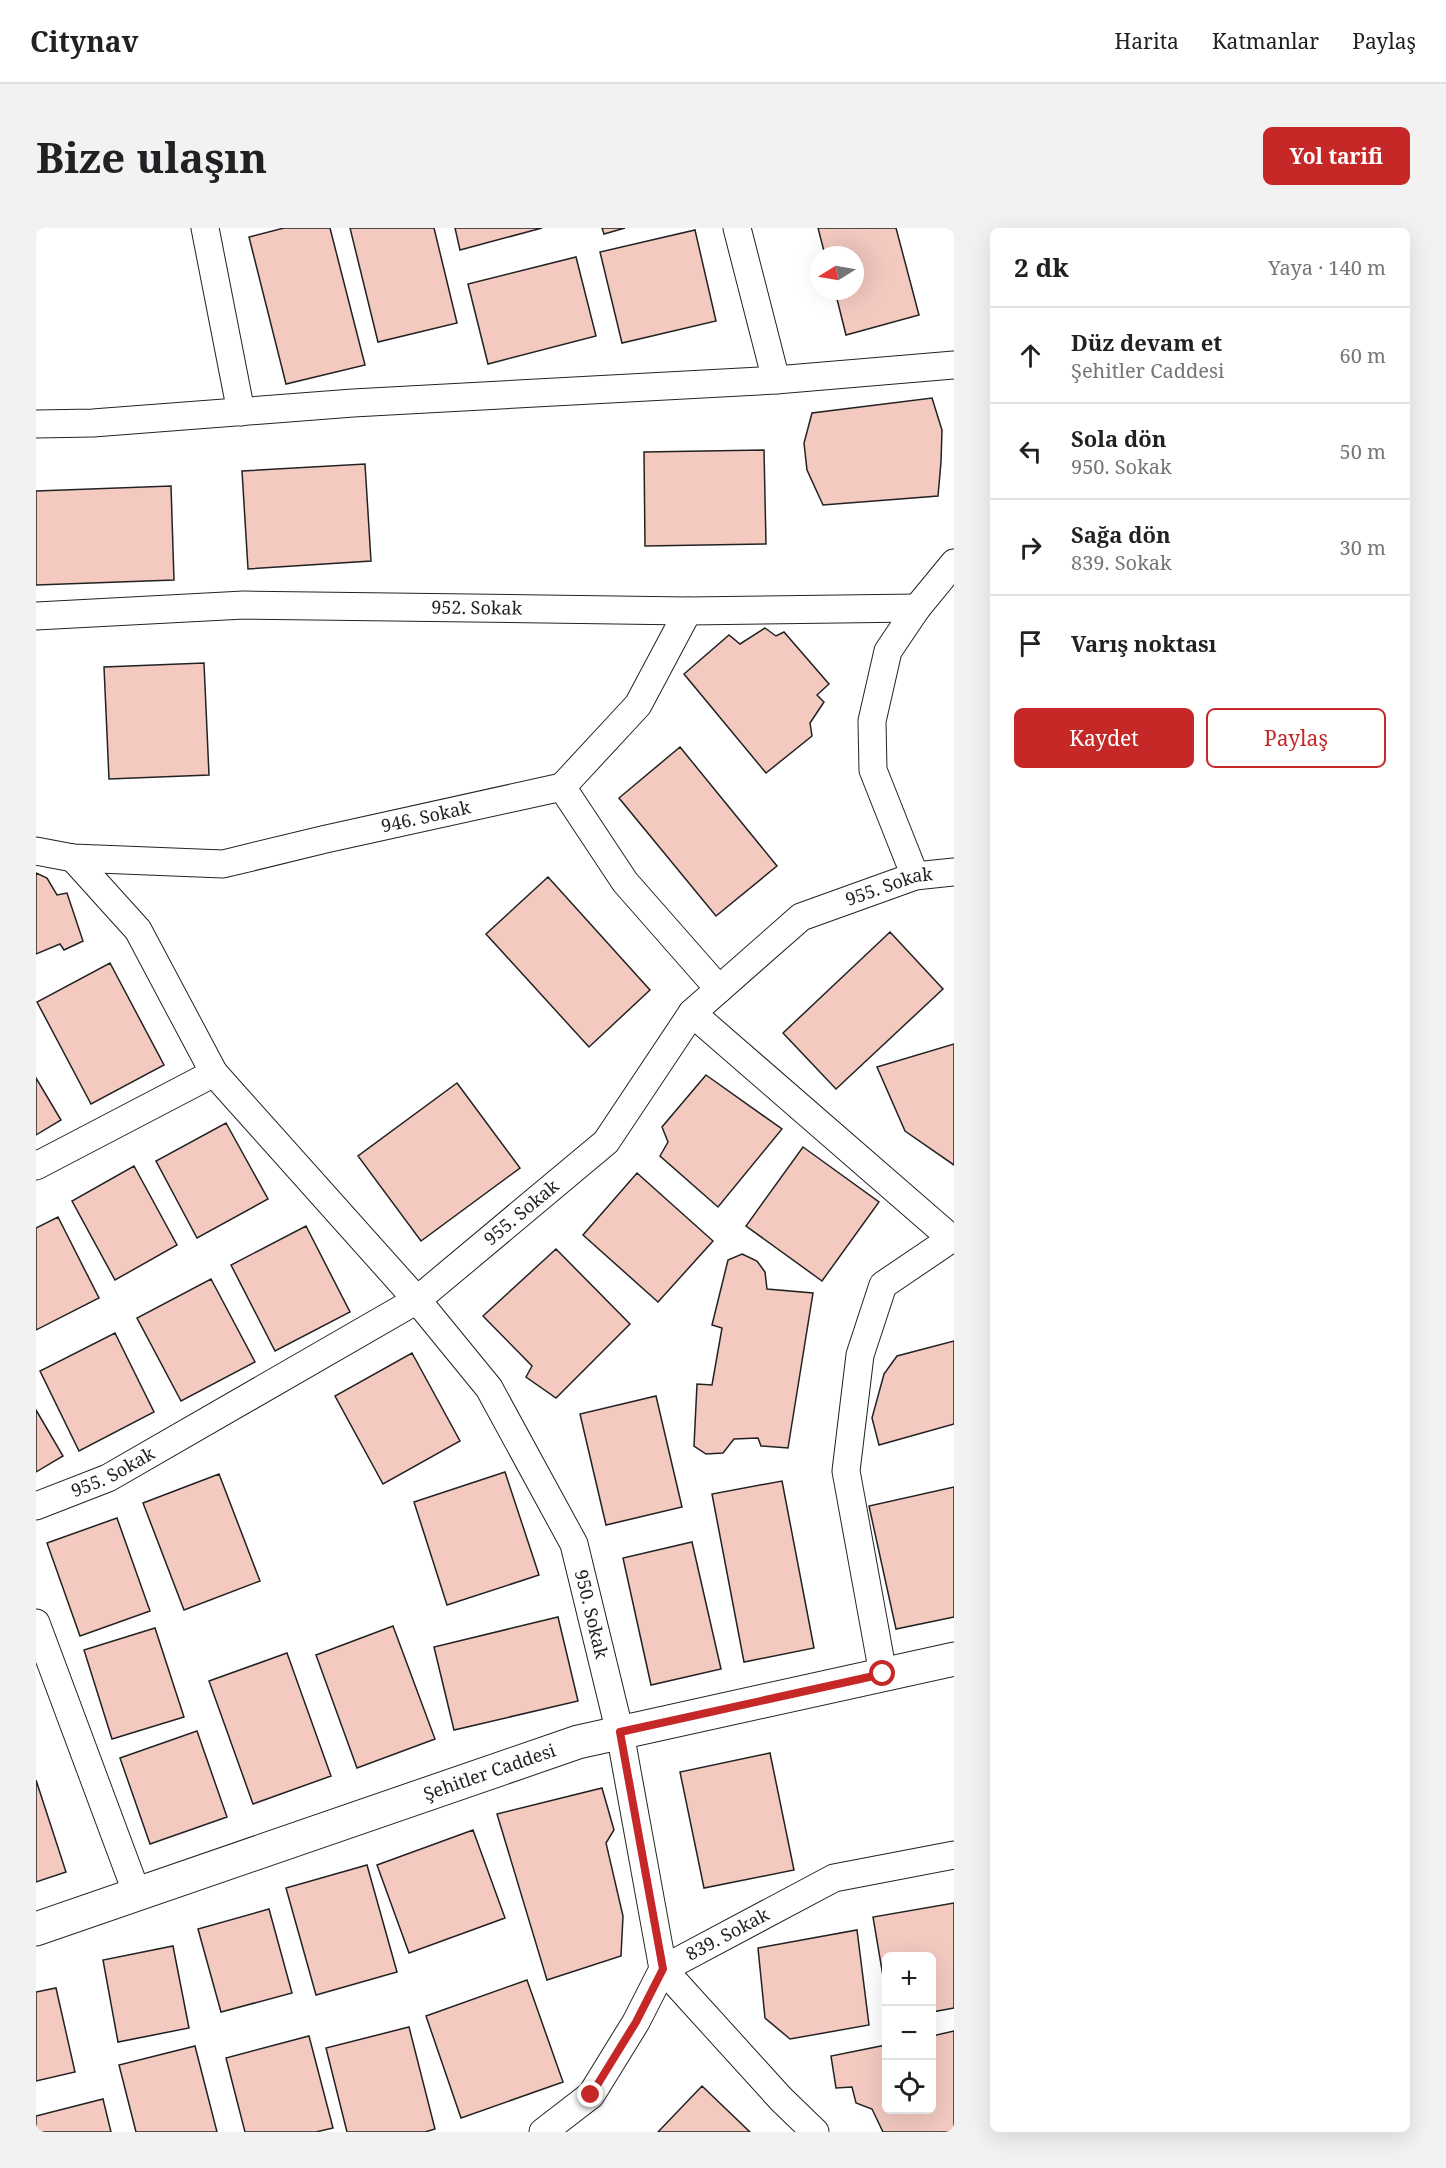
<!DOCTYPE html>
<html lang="tr">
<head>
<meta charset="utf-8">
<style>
	body { margin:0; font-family:"Noto Serif",serif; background:#f2f2f2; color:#202124 }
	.controls { position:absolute; right:18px; bottom:18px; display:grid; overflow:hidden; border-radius:9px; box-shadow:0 6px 24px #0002 }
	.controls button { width:54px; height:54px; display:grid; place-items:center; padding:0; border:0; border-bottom:2px solid #e0e0e0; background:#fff; color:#202124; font:30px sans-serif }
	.compass { position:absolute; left:774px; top:18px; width:54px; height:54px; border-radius:50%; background:#fff; box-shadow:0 6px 24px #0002; rotate:259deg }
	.stop { position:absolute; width:18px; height:18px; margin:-14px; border:4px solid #c62828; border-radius:50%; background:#fff }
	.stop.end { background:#c62828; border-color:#fff; box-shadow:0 2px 6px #0008 }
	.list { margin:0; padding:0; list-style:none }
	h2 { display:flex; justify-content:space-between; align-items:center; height:78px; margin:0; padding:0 24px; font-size:26px }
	h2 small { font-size:20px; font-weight:400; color:#757577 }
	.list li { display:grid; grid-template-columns:39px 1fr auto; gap:18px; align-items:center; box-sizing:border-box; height:96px; padding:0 24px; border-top:2px solid #e0e0e0 }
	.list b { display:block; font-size:22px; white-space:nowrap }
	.list p { margin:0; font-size:20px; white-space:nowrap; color:#757577 }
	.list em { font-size:20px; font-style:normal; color:#757577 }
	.actions { display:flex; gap:12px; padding:18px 24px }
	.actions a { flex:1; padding:14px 0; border:2px solid #c62828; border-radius:9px; text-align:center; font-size:21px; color:#c62828 }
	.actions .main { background:#c62828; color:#fff }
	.icon { flex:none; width:33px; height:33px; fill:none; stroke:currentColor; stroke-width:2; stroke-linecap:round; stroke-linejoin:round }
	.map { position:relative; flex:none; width:918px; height:1904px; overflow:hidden; border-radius:9px }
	header { display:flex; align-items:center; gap:36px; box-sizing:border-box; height:84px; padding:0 30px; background:#fff; border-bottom:2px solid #e0e0e0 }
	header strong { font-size:28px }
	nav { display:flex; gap:33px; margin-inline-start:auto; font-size:21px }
	.intro { display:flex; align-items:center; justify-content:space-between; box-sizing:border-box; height:144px; padding:0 36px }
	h1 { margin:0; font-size:42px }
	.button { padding:15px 27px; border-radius:9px; background:#c62828; color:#fff; font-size:21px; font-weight:700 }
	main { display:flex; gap:36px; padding:0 36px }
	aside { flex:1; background:#fff; border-radius:9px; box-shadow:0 6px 24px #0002 }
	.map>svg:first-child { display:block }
</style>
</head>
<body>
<header>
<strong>Citynav</strong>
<nav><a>Harita</a><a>Katmanlar</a><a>Paylaş</a></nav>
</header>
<div class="intro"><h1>Bize ulaşın</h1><a class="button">Yol tarifi</a></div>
<main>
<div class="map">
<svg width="918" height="1904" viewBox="0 0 918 1904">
	<rect width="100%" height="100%" fill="#fff"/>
	<!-- building -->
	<path fill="#f3c9c0" stroke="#222" stroke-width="1.5" d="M 248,0 L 294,0 L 329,137 L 250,156 L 213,9 Z
		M 314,0 L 398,0 L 421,95 L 342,114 Z
		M 419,0 L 506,0 L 424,22 Z
		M 566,0 L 589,0 L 568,6 Z
		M 782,0 L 860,0 L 883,87 L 810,107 L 799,63 L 819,63 L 819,27 L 789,27 Z
		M 659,2 L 680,93 L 586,115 L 564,24 Z
		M 540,29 L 560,108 L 452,136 L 432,56 Z
		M 896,170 L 906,202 L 905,234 L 902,268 L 787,277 L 771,242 L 768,215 L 776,185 Z
		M 728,222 L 730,316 L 609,318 L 608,224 Z
		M 329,236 L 335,333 L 212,341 L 206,243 Z
		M 135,258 L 138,352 L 0,357 L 0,263 Z
		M 729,400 L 740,408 L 748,404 L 793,456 L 781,467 L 788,474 L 774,495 L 776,508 L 730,545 L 648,446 L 693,407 L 704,416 Z
		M 168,435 L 173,547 L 73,551 L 68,439 Z
		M 644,519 L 741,638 L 680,688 L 583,570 Z
		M 0,645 L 11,650 L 21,667 L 31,665 L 47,713 L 28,722 L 24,716 L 0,726 Z
		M 512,649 L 614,762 L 553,819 L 450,706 Z
		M 854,704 L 907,761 L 800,861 L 747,805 Z
		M 74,735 L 128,837 L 55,876 L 1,774 Z
		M 918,816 L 918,937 L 869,903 L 841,839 Z
		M 670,847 L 746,901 L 682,979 L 624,928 L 632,914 L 626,899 Z
		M 0,850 L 25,892 L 0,907 Z
		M 421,855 L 484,940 L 385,1013 L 322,928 Z
		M 190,895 L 232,971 L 161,1010 L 120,933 Z
		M 767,919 L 843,974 L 786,1053 L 710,998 Z
		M 98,938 L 141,1017 L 79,1052 L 36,973 Z
		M 601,945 L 677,1013 L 622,1074 L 547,1007 Z
		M 22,989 L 63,1070 L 0,1102 L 0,1000 Z
		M 270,998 L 314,1084 L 239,1123 L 195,1037 Z
		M 520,1021 L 594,1096 L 520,1170 L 490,1149 L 496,1138 L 447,1088 Z
		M 706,1026 L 721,1033 L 729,1044 L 731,1061 L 777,1065 L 752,1220 L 725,1218 L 722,1210 L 698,1211 L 687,1225 L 670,1226 L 658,1218 L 661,1156 L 676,1157 L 686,1100 L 676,1097 L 692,1032 Z
		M 175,1051 L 219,1134 L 145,1173 L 101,1090 Z
		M 79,1105 L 118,1184 L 43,1223 L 4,1143 Z
		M 918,1113 L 918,1196 L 843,1217 L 836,1190 L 848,1146 L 861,1128 Z
		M 376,1125 L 424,1213 L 347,1256 L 299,1168 Z
		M 620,1168 L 646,1279 L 570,1297 L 544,1186 Z
		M 0,1182 L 27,1228 L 0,1244 Z
		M 469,1244 L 503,1347 L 411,1377 L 378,1274 Z
		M 183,1246 L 224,1353 L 148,1382 L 107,1275 Z
		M 746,1253 L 778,1420 L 708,1434 L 676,1266 Z
		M 918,1259 L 918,1389 L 860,1401 L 833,1278 Z
		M 81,1290 L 114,1383 L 44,1408 L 11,1315 Z
		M 656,1314 L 685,1441 L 615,1457 L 587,1330 Z
		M 522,1389 L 542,1473 L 418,1502 L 398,1419 Z
		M 357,1398 L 399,1511 L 321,1540 L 280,1427 Z
		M 119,1400 L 148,1489 L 76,1511 L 48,1422 Z
		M 251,1425 L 295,1548 L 217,1576 L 173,1453 Z
		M 161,1503 L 191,1589 L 114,1616 L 84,1530 Z
		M 734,1525 L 758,1642 L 668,1660 L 644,1544 Z
		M 0,1552 L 30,1644 L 0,1654 Z
		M 566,1560 L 578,1602 L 570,1615 L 587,1688 L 585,1728 L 511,1752 L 461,1586 Z
		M 437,1602 L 469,1690 L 373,1725 L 341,1637 Z
		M 331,1637 L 361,1744 L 280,1767 L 250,1660 Z
		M 918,1675 L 918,1780 L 896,1784 L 896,1728 L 850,1728 L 850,1766 L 837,1689 Z
		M 233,1681 L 256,1765 L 185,1784 L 162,1701 Z
		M 821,1702 L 833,1797 L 754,1811 L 729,1790 L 722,1720 Z
		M 137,1718 L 153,1800 L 82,1814 L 67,1732 Z
		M 491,1752 L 527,1854 L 425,1890 L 390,1788 Z
		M 20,1760 L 39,1844 L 0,1853 L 0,1764 Z
		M 373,1799 L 399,1901 L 389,1904 L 311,1904 L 290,1820 Z
		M 918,1803 L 918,1904 L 847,1904 L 836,1881 L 820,1875 L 816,1859 L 800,1860 L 795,1828 L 850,1817 L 850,1882 L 896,1882 L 896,1808 Z
		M 273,1808 L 297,1900 L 280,1904 L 209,1904 L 190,1830 Z
		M 159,1818 L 181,1904 L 100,1904 L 83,1837 Z
		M 666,1858 L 714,1904 L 622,1904 Z
		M 67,1871 L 75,1904 L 0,1904 L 0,1888 Z"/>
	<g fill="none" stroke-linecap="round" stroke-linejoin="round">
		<defs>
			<g id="minor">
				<path d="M 169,0 L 205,184"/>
				<path d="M 701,0 L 740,152"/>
				<path d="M 0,196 L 57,195 L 317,175 L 740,152 L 918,137"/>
				<path id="s1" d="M 0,388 L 208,377 L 652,383 L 881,380"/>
				<path d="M 526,559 L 602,477 L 652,383"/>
				<path id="s2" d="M 0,623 L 37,630 L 187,636 L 290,611 L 526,559 L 589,654 L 683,761"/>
				<path id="s3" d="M 37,630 L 102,702 L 178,845 L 381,1072 L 453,1160 L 538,1316 L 584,1505 L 627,1741 L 745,1871 L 779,1904"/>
				<path d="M 879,648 L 837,542 L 836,493 L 852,423 L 881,380 L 918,335"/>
				<path d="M 656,785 L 915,1010"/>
				<path d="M 0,938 L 178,845"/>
				<path id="s4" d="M 0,1278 L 72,1250 L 381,1072 L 570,914 L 656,785 L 765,689 L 879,648 L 918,644"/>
				<path d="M 0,1395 L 101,1666"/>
				<path d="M 847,1446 L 810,1243 L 824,1127 L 847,1057 L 918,1009"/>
				<path id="s5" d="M 507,1904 L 555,1867 L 600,1794 L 627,1741 L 798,1650 L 918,1627"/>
			</g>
			<g id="tertiary">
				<path id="s6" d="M 0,1701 L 542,1514 L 918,1431"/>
			</g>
		</defs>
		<!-- minor casing -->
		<use href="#minor" stroke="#222" stroke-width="29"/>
		<!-- tertiary casing -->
		<use href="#tertiary" stroke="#222" stroke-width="35"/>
		<!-- minor -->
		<use href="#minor" stroke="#fff" stroke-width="27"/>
		<!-- tertiary -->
		<use href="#tertiary" stroke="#fff" stroke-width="33"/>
	</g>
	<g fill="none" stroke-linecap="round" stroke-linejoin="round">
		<!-- route -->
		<path stroke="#c62828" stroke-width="8" d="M 555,1867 L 600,1794 L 627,1741 L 584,1504 L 847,1446"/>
	</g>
	<g text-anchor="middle" stroke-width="4.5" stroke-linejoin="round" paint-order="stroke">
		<!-- street labels -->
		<g font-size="18" fill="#222" stroke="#fff">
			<text dy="6" stroke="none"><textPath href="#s1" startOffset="441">952. Sokak</textPath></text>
			<text dy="6" stroke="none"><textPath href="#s2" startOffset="396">946. Sokak</textPath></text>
			<text dy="6" stroke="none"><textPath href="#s4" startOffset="1074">955. Sokak</textPath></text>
			<text dy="6" stroke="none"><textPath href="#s4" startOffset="570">955. Sokak</textPath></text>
			<text dy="6" stroke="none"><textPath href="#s4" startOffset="84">955. Sokak</textPath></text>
			<text dy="6" stroke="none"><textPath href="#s3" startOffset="927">950. Sokak</textPath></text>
			<text dy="6" stroke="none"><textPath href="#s6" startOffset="480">Şehitler Caddesi</textPath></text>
			<text dy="6" stroke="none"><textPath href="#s5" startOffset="279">839. Sokak</textPath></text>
		</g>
	</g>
</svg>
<div class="controls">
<button>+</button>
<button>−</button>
<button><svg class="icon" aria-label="locate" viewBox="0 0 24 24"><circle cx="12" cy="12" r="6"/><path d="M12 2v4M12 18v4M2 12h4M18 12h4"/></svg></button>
</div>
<svg class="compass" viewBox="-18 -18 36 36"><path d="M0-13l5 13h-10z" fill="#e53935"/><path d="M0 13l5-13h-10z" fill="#757577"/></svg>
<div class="stop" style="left:847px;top:1446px"></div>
<div class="stop end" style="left:555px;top:1867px"></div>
</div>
<aside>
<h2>2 dk<small>Yaya · 140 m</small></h2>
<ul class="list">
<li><svg class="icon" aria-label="ahead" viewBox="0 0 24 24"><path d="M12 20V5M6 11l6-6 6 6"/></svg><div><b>Düz devam et</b><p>Şehitler Caddesi</p></div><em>60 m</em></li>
<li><svg class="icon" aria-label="left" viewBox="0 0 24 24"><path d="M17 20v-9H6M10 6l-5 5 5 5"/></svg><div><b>Sola dön</b><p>950. Sokak</p></div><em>50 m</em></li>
<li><svg class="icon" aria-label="right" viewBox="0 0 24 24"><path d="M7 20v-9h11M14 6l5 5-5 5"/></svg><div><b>Sağa dön</b><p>839. Sokak</p></div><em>30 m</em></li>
<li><svg class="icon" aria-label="arrive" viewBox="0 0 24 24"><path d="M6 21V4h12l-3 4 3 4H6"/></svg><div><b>Varış noktası</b></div></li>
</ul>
<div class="actions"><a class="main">Kaydet</a><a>Paylaş</a></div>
</aside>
</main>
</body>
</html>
